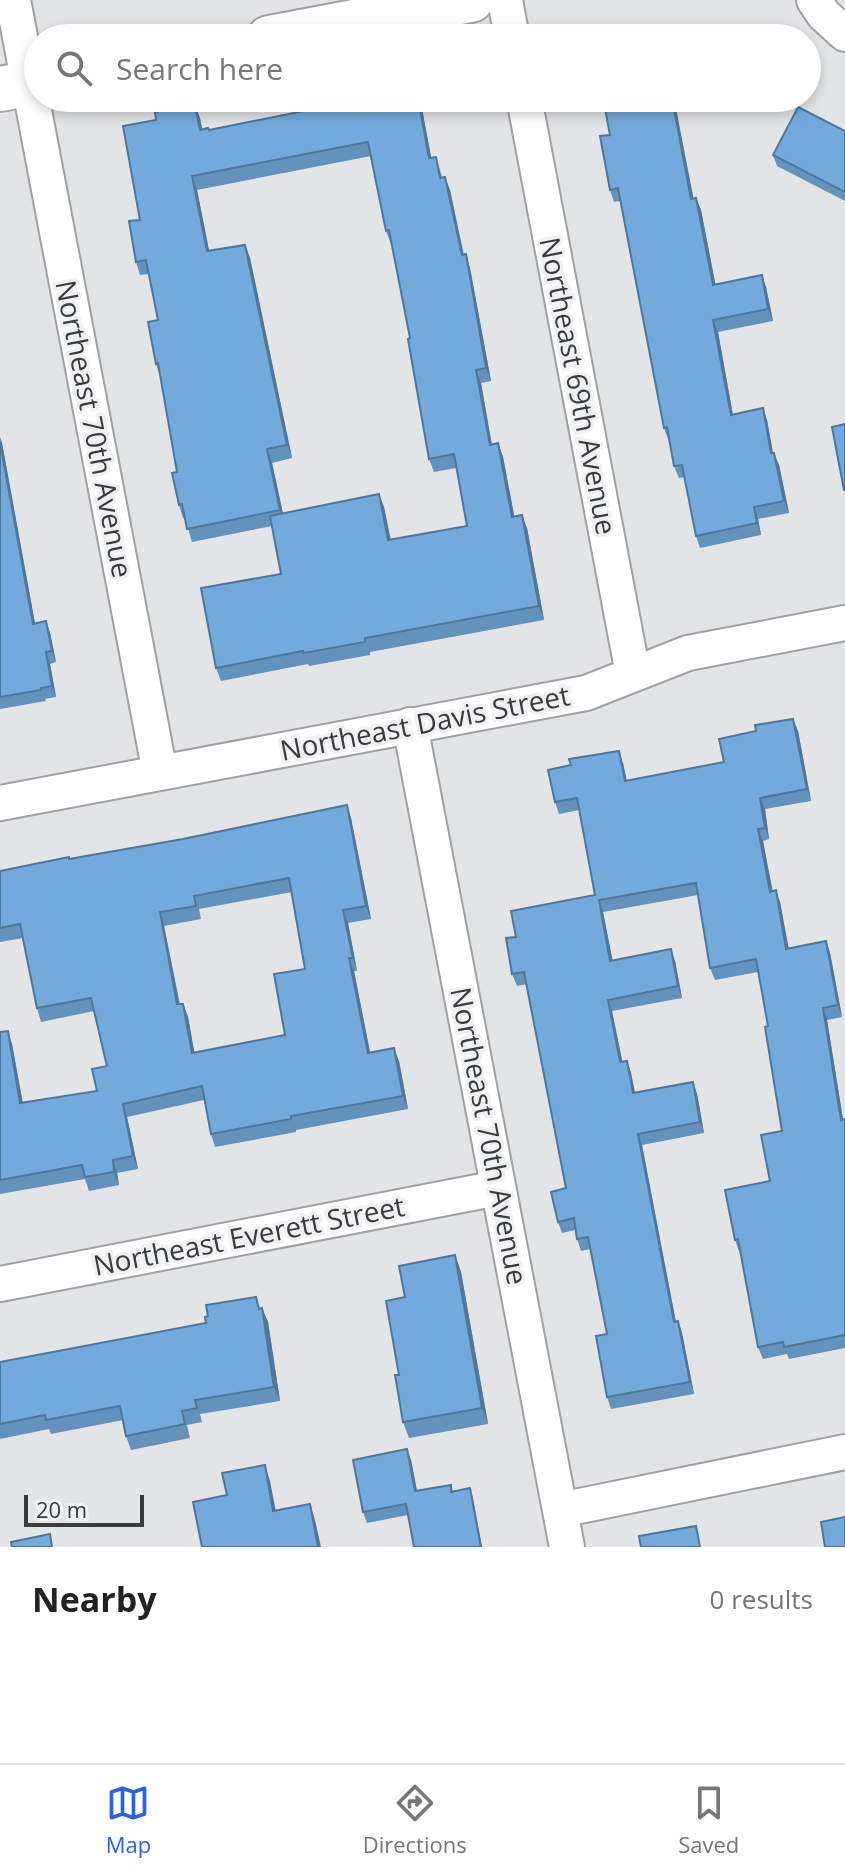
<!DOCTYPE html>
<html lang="en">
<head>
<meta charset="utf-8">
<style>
	body { margin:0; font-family:"Open Sans",sans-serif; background:#f6f6f6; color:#222 }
	.scale { position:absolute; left:24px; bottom:20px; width:120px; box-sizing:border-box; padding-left:8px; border:4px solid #3a3b3c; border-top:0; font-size:22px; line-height:28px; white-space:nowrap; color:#3a3b3c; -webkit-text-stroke:6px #f0f1f3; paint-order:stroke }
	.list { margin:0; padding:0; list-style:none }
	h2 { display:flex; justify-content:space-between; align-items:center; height:104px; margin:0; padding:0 32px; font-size:34px }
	h2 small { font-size:26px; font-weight:400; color:#767676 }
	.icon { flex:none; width:44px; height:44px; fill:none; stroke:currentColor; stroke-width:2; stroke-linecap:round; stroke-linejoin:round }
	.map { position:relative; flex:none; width:845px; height:1547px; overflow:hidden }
	.search { position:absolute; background:#fff; box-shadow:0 4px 12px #0003; left:24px; right:24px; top:24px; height:88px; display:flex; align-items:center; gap:20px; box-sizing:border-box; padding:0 28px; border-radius:44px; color:#767676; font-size:30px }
	.sheet { height:216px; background:#fff }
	nav { display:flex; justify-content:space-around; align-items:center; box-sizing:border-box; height:112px; border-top:2px solid #e0e0e0; background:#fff; font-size:22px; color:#767676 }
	nav a { display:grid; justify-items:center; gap:4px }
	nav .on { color:#2563eb }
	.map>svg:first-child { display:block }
</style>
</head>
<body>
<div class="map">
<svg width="845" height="1547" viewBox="0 0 845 1547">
	<rect width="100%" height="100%" fill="#e2e4e6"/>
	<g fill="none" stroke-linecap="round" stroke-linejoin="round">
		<defs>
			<path id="minor" d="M 13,0 L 160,773
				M 505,0 L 512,38
				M 814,0 L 824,15 L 845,34
				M 524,98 L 633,674
				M 410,725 L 567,1547
				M 0,803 L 586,693 L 688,653 L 845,623
				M 0,1284 L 498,1188
				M 560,1510 L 845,1452"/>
			<path id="tertiary" d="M 269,38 L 471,0
				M 0,89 L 38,82"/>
		</defs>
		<!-- minor casing -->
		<use href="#minor" stroke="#9fa1a2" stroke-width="38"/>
		<!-- tertiary casing -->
		<use href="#tertiary" stroke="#9fa1a2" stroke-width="48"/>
		<!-- minor -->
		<use href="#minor" stroke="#fff" stroke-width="34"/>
		<!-- tertiary -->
		<use href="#tertiary" stroke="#fff" stroke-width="44"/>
	</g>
	<!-- wall -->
	<path fill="#6392bc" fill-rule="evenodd" d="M 312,98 L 420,98 L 431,158 L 436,157 L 442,177 L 450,190 L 464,255 L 470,268 L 491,381 L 481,383 L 492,445 L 498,443 L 503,457 L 514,517 L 527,528 L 544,620 L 370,652 L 370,655 L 309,666 L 308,664 L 221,681 L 216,668 L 281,574 L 272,526 L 192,542 L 185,518 L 183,518 L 179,505 L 177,472 L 160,376 L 156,364 L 158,320 L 149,274 L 140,275 L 136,262 L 140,220 L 156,120 L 200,118 L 202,130 L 209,130 L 314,109 ZM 371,156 L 386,231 L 391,244 L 392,244 L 410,338 L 429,459 L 434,472 L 456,468 L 467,526 L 391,540 L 384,507 L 283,514 L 272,463 L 292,458 L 250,258 L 245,245 L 209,251 L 197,190 Z
		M 845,131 L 845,201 L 777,166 L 773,155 Z
		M 610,135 L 693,199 L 696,198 L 701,210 L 715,284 L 766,287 L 773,321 L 718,332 L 733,415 L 767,420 L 773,453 L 779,465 L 789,513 L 758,519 L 761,535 L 700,548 L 696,536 L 684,477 L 679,478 L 674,466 L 669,439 L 668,439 L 664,428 L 620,201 L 614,202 L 610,190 Z
		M 0,437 L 2,443 L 35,623 L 46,621 L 50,633 L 56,662 L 50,664 L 56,697 L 45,699 L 46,701 L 0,709 Z
		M 798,731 L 811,801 L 765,809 L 769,839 L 763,841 L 772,891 L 780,902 L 788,948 L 826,941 L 830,953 L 842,1017 L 827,1020 L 843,1119 L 845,1119 L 845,1348 L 789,1359 L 787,1354 L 763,1359 L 758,1347 L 741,1251 L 739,1251 L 735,1240 L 770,1181 L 782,1131 L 768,1026 L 758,972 L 715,980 L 710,968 L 698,895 L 603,912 L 612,960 L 675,961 L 682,998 L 612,1011 L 622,1062 L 627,1061 L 631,1073 L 635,1093 L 693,1082 L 697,1094 L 704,1133 L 642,1145 L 676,1322 L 678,1321 L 682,1333 L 694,1394 L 611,1409 L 607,1397 L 607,1334 L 590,1249 L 581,1251 L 577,1239 L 575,1230 L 562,1233 L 558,1222 L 566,1188 L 527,984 L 517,986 L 512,974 L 516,937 L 595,895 L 579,810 L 559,814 L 555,802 L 571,765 L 623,763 L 627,781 L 724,762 Z
		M 347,805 L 351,818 L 371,919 L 348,923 L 357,971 L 354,971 L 370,1053 L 399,1061 L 408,1109 L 296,1130 L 296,1132 L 215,1147 L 211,1134 L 204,1100 L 127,1117 L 138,1169 L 117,1173 L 119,1185 L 89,1191 L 85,1179 L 0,1194 L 0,1032 L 12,1044 L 23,1103 L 97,1091 L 107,1066 L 94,1011 L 41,1022 L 37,1008 L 23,938 L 0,942 L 0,871 L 183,839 ZM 292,892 L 305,969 L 285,1035 L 194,1053 L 188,1017 L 183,1004 L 180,1004 L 164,926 L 201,919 L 199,909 Z
		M 455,1255 L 461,1272 L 488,1424 L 409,1438 L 403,1422 L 399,1375 L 405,1297 Z
		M 262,1308 L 268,1322 L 280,1401 L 200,1414 L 202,1422 L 187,1425 L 190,1438 L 131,1450 L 126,1436 L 123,1420 L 51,1434 L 49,1429 L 0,1439 L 0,1362 L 206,1323 Z
		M 411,1460 L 417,1491 L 451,1485 L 453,1491 L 470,1488 L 473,1499 L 408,1515 L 367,1523 L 363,1512 Z"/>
	<!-- shaded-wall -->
	<path fill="#507799" d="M 418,98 L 420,98 L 434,172 L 429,158 Z
		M 672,98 L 674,98 L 696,211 L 691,199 Z
		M 195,104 L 200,118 L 205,144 L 200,130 Z
		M 192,176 L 197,190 L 212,265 L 207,251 Z
		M 445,177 L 450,190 L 466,268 L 462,255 Z
		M 696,198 L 701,210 L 718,297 L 713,285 Z
		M 245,245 L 250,258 L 292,458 L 287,445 Z
		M 466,254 L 470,268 L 491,381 L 486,368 Z
		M 762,275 L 766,287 L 773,321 L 768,309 Z
		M 713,320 L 718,332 L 735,427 L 731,415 Z
		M 476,370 L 481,383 L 494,458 L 490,445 Z
		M 763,408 L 767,420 L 775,465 L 771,453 Z
		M 0,437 L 2,443 L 37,635 L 33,624 Z
		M 498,443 L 503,457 L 517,530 L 512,517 Z
		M 267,449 L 272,463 L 285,523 L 280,510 Z
		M 774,453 L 779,465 L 789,513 L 784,501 Z
		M 379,494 L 384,507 L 393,554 L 388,540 Z
		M 754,507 L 758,519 L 761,535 L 757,523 Z
		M 522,515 L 527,528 L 544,620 L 539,606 Z
		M 46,621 L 50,633 L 56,662 L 52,651 Z
		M 46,652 L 50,664 L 56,697 L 52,686 Z
		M 793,719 L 798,731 L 811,801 L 807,789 Z
		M 619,751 L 623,763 L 629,793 L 625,781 Z
		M 760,798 L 765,809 L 769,839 L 765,828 Z
		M 347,805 L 351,818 L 371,919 L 366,906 Z
		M 758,829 L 763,841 L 775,903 L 770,892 Z
		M 776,890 L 780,902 L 791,960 L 786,949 Z
		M 599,900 L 603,912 L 615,972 L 610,961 Z
		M 343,910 L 348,923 L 357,971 L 353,958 Z
		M 160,912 L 164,926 L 182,1018 L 177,1004 Z
		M 826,941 L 830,953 L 842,1017 L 838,1005 Z
		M 671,949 L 675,961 L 682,998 L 678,986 Z
		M 349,958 L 354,971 L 373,1067 L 368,1053 Z
		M 608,1000 L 612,1011 L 625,1074 L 620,1062 Z
		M 183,1004 L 188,1017 L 197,1066 L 192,1053 Z
		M 823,1008 L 827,1020 L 845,1132 L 841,1120 Z
		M 8,1031 L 12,1044 L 25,1117 L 20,1103 Z
		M 394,1048 L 399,1061 L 408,1109 L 403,1096 Z
		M 627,1061 L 631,1073 L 637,1105 L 633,1093 Z
		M 693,1082 L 697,1094 L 704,1133 L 700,1122 Z
		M 123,1104 L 127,1117 L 138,1169 L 133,1156 Z
		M 638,1134 L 642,1145 L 678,1334 L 674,1322 Z
		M 113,1160 L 117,1173 L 119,1185 L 114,1172 Z
		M 455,1255 L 461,1272 L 488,1424 L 482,1408 Z
		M 262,1308 L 268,1322 L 280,1401 L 274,1387 Z
		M 678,1321 L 682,1333 L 694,1394 L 690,1382 Z
		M 407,1449 L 411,1460 L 419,1502 L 415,1491 Z
		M 265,1465 L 270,1481 L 279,1527 L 273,1511 Z
		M 470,1488 L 473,1499 L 482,1547 L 481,1547 Z
		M 310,1504 L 315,1520 L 321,1547 L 318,1547 Z"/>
	<!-- building -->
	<path fill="#73aadb" stroke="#507799" stroke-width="2" fill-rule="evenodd" d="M 642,26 L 644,38 L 592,38 L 591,35 Z
		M 312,98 L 418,98 L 429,158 L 436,157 L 440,178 L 445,177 L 462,255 L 466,254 L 486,368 L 476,370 L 490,445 L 498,443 L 512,517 L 522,515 L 539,606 L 365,638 L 365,642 L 304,653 L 303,651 L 216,668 L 201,588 L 281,574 L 270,516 L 379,494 L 388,540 L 467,526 L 454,454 L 429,459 L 408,339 L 410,338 L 389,230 L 386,231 L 368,142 L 192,176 L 207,251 L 245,245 L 287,445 L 267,449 L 280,510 L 187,529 L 182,504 L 179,505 L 172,473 L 177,472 L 158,363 L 156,364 L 148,322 L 158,320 L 146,260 L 136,262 L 129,221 L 140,220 L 123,126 L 156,120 L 155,112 L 195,104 L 200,130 L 208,128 L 209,130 L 314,109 Z
		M 603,98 L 672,98 L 691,199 L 696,198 L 713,285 L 762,275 L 768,309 L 713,320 L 731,415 L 763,408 L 771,453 L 774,453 L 784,501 L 754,507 L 757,523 L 696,536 L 682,465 L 674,466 L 667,427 L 664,428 L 618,188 L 610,190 L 600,136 L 610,135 Z
		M 798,107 L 845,131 L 845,192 L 773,155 Z
		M 845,424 L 845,490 L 844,490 L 832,427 Z
		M 0,442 L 33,624 L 46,621 L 52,651 L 46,652 L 52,686 L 41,688 L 41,690 L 0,697 Z
		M 793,719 L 807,789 L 760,798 L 765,828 L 758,829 L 770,892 L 776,890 L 786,949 L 826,941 L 838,1005 L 823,1008 L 841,1120 L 845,1119 L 845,1335 L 784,1347 L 783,1342 L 758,1347 L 738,1239 L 735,1240 L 725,1190 L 770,1181 L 761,1135 L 782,1131 L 765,1027 L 768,1026 L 756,959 L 710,968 L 696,883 L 599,900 L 610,961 L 671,949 L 678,986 L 608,1000 L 620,1062 L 627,1061 L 633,1093 L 693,1082 L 700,1122 L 638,1134 L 674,1322 L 678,1321 L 690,1382 L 607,1397 L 596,1336 L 607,1334 L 588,1237 L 577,1239 L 574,1218 L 558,1222 L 551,1192 L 566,1188 L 524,972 L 512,974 L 506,938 L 516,937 L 511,911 L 595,895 L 577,798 L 555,802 L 548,770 L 571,765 L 569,759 L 619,751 L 625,781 L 724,762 L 719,739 L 756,731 L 755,725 Z
		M 347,805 L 366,906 L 343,910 L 353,958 L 349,958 L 368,1053 L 394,1048 L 403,1096 L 291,1116 L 291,1119 L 211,1134 L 202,1086 L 123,1104 L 133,1156 L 113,1160 L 114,1172 L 85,1177 L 82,1165 L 0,1180 L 0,1032 L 8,1031 L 20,1103 L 97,1091 L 92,1069 L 107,1066 L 91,998 L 37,1008 L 20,924 L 0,928 L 0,871 L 69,857 L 69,859 L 183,839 ZM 289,878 L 305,969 L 274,974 L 285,1035 L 192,1053 L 183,1004 L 177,1004 L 160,912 L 196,906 L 194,896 Z
		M 455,1255 L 482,1408 L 403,1422 L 395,1375 L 399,1375 L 386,1301 L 405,1297 L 399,1266 Z
		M 256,1297 L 259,1309 L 262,1308 L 274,1387 L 195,1400 L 197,1408 L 182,1411 L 185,1424 L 126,1436 L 120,1406 L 46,1420 L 45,1415 L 0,1424 L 0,1362 L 206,1323 L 205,1317 L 208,1316 L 206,1305 Z
		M 407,1449 L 415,1491 L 451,1485 L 451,1492 L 470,1488 L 481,1547 L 414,1547 L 406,1504 L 363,1512 L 353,1460 Z
		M 265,1465 L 273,1511 L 310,1504 L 318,1547 L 202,1547 L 193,1502 L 227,1495 L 222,1473 Z
		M 845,1517 L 845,1547 L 825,1547 L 821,1522 Z
		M 696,1526 L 700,1547 L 641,1547 L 639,1536 Z
		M 50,1534 L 52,1547 L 12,1547 L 11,1542 Z"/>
	<g text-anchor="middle" stroke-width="7" stroke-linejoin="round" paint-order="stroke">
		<!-- street labels -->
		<g font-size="28" fill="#3a3b3c" stroke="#f0f1f3">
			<text transform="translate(578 386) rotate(79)" y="10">Northeast 69th Avenue</text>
			<text transform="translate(94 429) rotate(79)" y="10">Northeast 70th Avenue</text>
			<text transform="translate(425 723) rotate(-11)" y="10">Northeast Davis Street</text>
			<text transform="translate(489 1136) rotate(79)" y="10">Northeast 70th Avenue</text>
			<text transform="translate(249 1236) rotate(-11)" y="10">Northeast Everett Street</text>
		</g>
	</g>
</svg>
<div class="scale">20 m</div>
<div class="search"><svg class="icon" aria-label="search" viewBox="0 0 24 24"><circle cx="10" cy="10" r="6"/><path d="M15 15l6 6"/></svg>Search here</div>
</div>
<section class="sheet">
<h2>Nearby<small>0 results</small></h2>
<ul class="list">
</ul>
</section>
<nav>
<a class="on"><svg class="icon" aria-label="map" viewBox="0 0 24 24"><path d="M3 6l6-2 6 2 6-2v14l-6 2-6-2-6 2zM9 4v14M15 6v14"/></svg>Map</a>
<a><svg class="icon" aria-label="directions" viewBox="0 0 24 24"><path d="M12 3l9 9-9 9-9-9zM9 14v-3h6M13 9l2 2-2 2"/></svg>Directions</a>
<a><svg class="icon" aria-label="saved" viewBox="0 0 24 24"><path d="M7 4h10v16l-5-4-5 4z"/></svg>Saved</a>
</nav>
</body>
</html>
